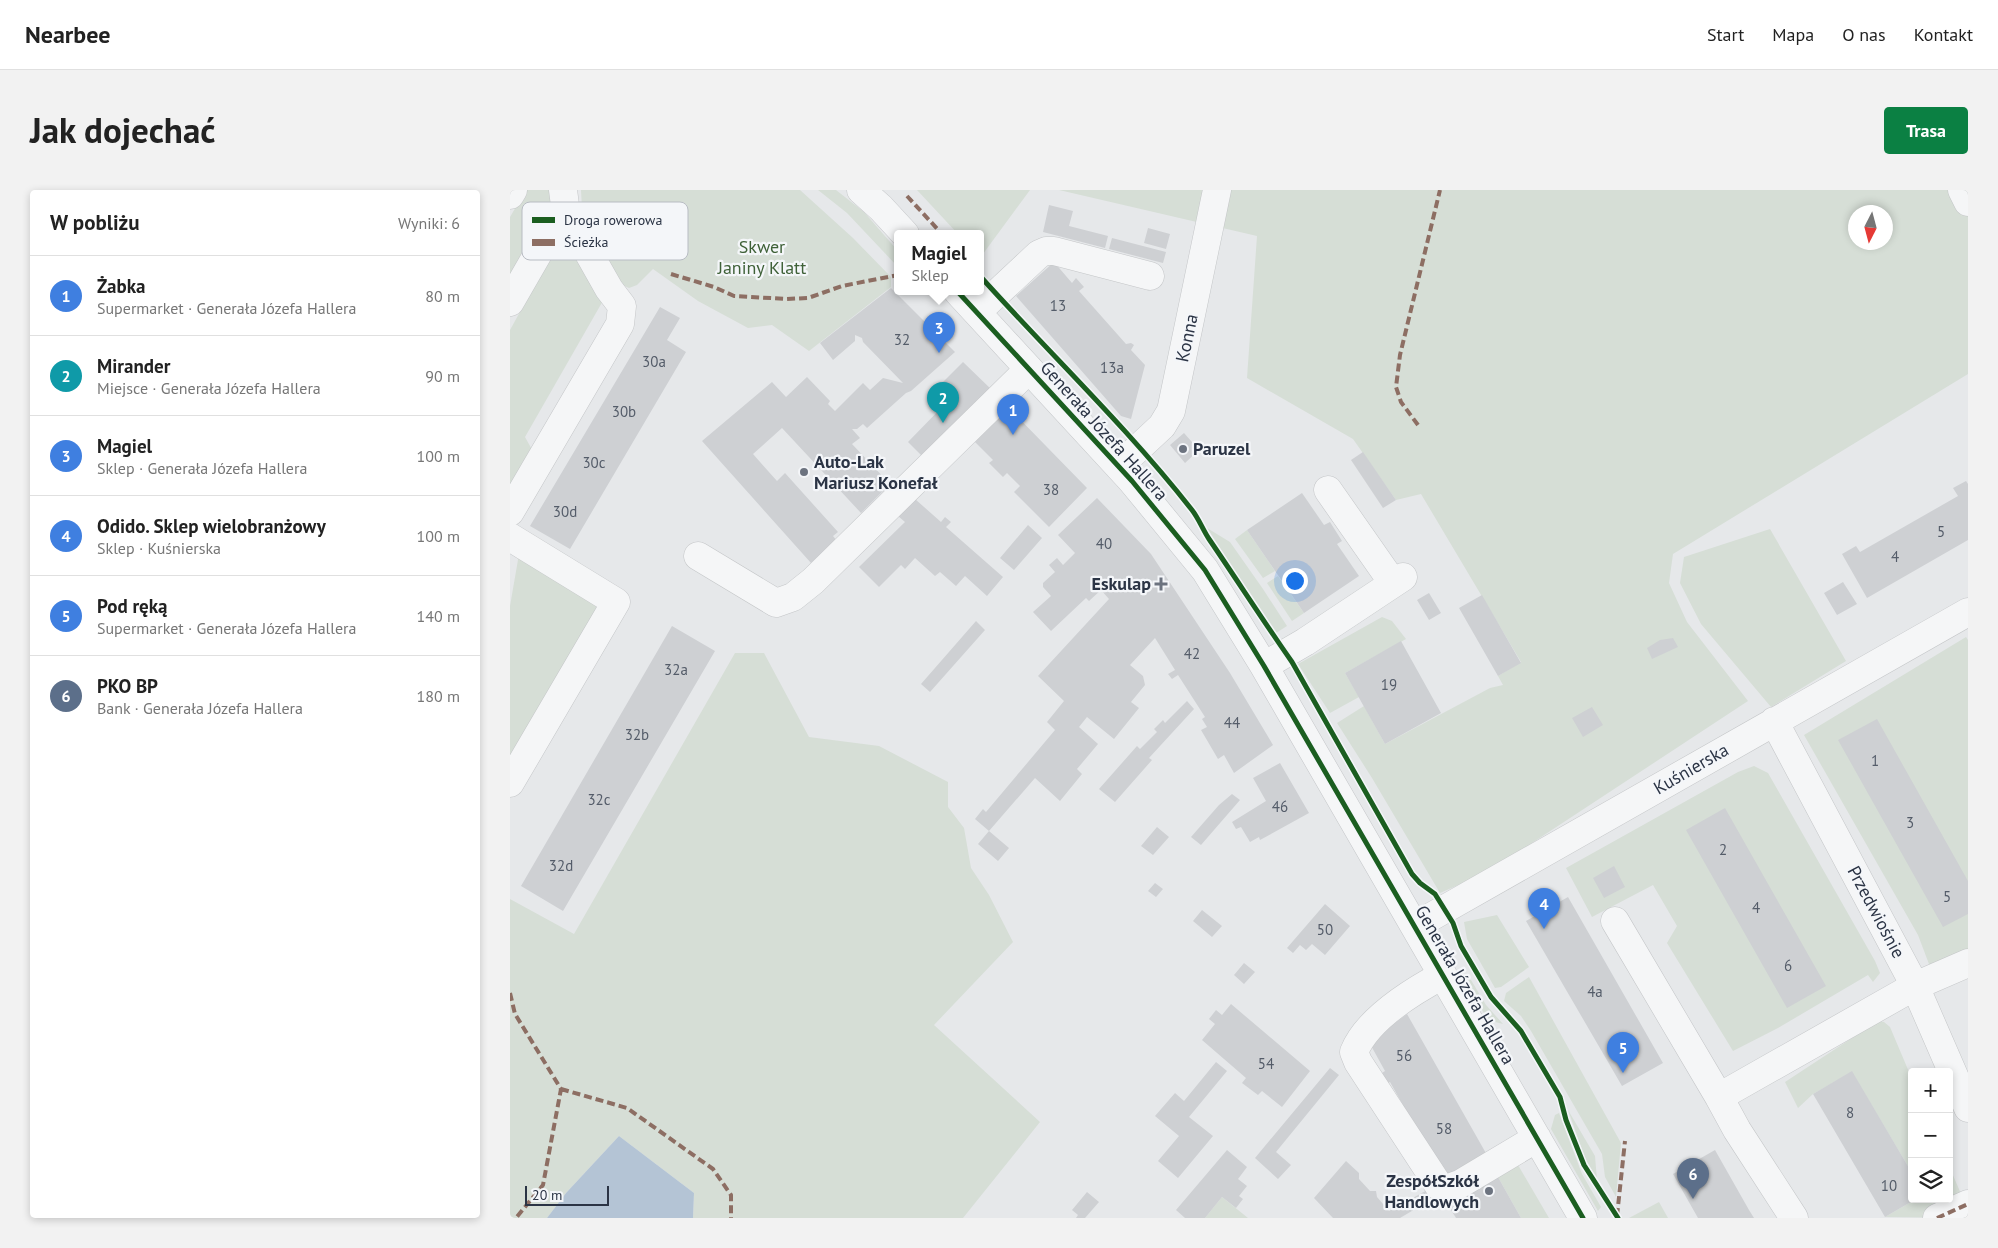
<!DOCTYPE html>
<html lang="pl">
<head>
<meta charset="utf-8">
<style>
	body { margin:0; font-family:"PT Sans",sans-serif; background:#f2f2f2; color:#222 }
	.controls { position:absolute; right:15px; bottom:15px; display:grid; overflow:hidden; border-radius:5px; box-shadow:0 2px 8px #0003 }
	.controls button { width:45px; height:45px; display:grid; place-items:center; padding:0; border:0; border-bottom:1px solid #e0e0e0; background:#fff; color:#222; font:25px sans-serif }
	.compass { position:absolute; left:1338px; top:15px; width:45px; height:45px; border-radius:50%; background:#fff; box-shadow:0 2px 8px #0003; rotate:186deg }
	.scale { position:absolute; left:15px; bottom:12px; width:84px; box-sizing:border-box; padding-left:5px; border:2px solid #2b3445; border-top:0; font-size:14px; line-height:18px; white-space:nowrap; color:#2b3445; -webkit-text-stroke:4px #f4f6f9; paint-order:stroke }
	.you { position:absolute; left:784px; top:390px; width:18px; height:18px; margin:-12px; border:4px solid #fff; border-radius:50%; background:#1a73e8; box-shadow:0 0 0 8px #1a73e833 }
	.badge { display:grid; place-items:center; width:32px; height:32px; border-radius:50%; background:#0b8043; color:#fff; font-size:16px; font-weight:700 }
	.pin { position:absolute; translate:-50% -41px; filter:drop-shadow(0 1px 2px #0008) }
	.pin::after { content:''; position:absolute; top:26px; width:18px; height:15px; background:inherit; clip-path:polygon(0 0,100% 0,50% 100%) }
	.popup { position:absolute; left:384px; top:40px; width:90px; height:65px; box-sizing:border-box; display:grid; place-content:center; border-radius:5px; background:#fff; filter:drop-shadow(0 1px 4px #0005); font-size:16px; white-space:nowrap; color:#767676 }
	.popup b { font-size:19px; color:#222 }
	.popup::after { content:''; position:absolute; left:50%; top:100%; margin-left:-10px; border:10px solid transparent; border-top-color:#fff }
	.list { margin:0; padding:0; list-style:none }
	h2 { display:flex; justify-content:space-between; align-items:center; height:65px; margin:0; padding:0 20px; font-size:21px }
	h2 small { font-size:16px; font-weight:400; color:#767676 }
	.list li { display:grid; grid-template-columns:32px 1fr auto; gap:15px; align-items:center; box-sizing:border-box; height:80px; padding:0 20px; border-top:1px solid #e0e0e0 }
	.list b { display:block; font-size:19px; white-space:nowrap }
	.list p { margin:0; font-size:16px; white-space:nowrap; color:#767676 }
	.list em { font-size:16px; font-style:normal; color:#767676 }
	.icon { flex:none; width:28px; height:28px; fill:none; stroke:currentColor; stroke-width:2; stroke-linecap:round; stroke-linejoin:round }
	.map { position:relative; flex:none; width:1458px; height:1028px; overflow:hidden; border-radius:5px }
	header { display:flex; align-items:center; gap:30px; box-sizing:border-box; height:70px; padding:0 25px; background:#fff; border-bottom:1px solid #e0e0e0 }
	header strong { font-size:24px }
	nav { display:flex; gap:28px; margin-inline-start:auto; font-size:18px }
	.intro { display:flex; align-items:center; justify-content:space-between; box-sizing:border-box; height:120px; padding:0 30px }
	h1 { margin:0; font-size:35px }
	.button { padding:12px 22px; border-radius:5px; background:#0b8043; color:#fff; font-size:18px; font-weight:700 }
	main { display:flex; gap:30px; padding:0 30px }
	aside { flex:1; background:#fff; border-radius:5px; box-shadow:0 2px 8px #0003 }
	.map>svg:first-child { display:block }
</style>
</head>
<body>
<header>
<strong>Nearbee</strong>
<nav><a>Start</a><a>Mapa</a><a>O nas</a><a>Kontakt</a></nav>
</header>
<div class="intro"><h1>Jak dojechać</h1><a class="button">Trasa</a></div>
<main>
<aside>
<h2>W pobliżu<small>Wyniki: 6</small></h2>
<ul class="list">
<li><span class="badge" style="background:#3f7fe0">1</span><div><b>Żabka</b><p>Supermarket · Generała Józefa Hallera</p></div><em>80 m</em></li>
<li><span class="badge" style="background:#0f9aa8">2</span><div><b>Mirander</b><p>Miejsce · Generała Józefa Hallera</p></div><em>90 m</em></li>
<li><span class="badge" style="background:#3f7fe0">3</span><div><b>Magiel</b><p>Sklep · Generała Józefa Hallera</p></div><em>100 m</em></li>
<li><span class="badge" style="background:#3f7fe0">4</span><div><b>Odido. Sklep wielobranżowy</b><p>Sklep · Kuśnierska</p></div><em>100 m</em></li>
<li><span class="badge" style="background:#3f7fe0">5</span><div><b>Pod ręką</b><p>Supermarket · Generała Józefa Hallera</p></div><em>140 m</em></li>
<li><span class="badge" style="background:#5c6f8a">6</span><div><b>PKO BP</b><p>Bank · Generała Józefa Hallera</p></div><em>180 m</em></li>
</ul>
</aside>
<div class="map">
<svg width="1458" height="1028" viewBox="0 0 1458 1028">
	<rect width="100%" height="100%" fill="#e6e8ea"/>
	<!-- green -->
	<path fill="#d6ded6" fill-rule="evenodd" d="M 16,0 L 45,0 L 45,12 L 0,94 L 0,27 Z
		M 71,0 L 290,0 L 343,48 L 381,87 L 381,97 L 299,161 L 262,135 L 238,138 L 188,111 L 143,79 L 127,95 L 119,98 L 110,94 L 85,49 L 72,19 Z
		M 308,0 L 326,0 L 354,22 L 388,61 L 387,76 L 337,23 Z
		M 407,0 L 520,0 L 470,68 L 470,44 L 448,44 Z
		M 549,0 L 1458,0 L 1458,184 L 1163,364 L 1159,393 L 1177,432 L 1238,511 L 978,682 L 930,703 L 862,588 L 827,533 L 854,516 L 875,554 L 980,498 L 993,495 L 988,486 L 1011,472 L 911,304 L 886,310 L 843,249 L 737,188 L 747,46 ZM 1346,22 L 1376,22 L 1376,52 L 1346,52 Z
		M 54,42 L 94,109 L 15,247 L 25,265 L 0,302 L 0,140 Z
		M 697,338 L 720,352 L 753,399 L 777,436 L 766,443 Z
		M 1260,339 L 1336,471 L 1261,517 L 1191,434 L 1170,393 L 1174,367 Z
		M 737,340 L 765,381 L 753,388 L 725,349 Z
		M 9,364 L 92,416 L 0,575 L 0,416 Z
		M 768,386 L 794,423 L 782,431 L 757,393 Z
		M 872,427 L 882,431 L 896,449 L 835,483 L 849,507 L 820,523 L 788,474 Z
		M 1456,447 L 1458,450 L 1458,764 L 1422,782 L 1408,745 L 1294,545 Z
		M 225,463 L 254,463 L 299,547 L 369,556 L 438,592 L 438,617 L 454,638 L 461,678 L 479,705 L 503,752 L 424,835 L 530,932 L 453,1028 L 183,1028 L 184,1003 L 109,946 L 56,1003 L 37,1028 L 0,1028 L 0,709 L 64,744 Z
		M 1244,576 L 1258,583 L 1365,771 L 1370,783 L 1363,792 L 1358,785 L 1268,838 L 1223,861 L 1157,753 L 1167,736 L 1143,695 L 1082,727 L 1056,678 L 1228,582 Z
		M 987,725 L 1019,777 L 991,797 L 985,798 L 957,749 L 954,732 Z
		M 1019,787 L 1111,953 L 1106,1007 L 1095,987 L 1092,964 L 1021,841 L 1011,826 L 994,811 L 996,803 Z
		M 954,789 L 961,790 L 976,815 L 993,834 L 978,830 Z
		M 1368,831 L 1374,832 L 1380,837 L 1402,889 L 1402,983 L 1342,882 L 1303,904 L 1288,918 L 1275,892 Z
		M 1058,920 L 1085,966 L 1087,990 L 1075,968 Z
		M 1049,923 L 1072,984 L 1091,1017 L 1088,1021 L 1041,939 L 1045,925 Z
		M 1008,975 L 1039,1028 L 1011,1028 L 988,987 Z
		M 1439,976 L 1458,1020 L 1458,1028 L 1375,1027 L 1406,1009 L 1439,1009 Z
		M 712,1007 L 738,1028 L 695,1028 Z
		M 1149,1012 L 1158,1028 L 1119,1028 Z"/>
	<!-- water -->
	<path fill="#b4c4d5" d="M 109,946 L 184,1003 L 183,1028 L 37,1028 L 56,1003 Z"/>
	<!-- building -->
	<path fill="#ced0d3" d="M 539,15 L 563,21 L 559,36 L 598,46 L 595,58 L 533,42 Z
		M 638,38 L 660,44 L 656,59 L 634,53 Z
		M 602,48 L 656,62 L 653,73 L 599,59 Z
		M 544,72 L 562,93 L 566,88 L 574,97 L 569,101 L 616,154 L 621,153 L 624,155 L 621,160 L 635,175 L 621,229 L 611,226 L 506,106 Z
		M 381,98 L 445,162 L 401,201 L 396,203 L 357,238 L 353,234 L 347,239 L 342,239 L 350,248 L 342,254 L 380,294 L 351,323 L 272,238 L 243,264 L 267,291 L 275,283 L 328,342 L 323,346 L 327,351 L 301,373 L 192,251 L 262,192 L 276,207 L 297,187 L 320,211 L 318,214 L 325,221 L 353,193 L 360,200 L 373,188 L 393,193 L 353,152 L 352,148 L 345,145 L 345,151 L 323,170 L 310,153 Z
		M 150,117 L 170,128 L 157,150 L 176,162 L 60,359 L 20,336 Z
		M 453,172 L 483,201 L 414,268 L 398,252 L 434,215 L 423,202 Z
		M 498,217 L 577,298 L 539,337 L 504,302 L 510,296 L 497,283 L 493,287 L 479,273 L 483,270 L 464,251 Z
		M 674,243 L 689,260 L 675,273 L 660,255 Z
		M 853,262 L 886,310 L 873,318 L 841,270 Z
		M 1456,291 L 1458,294 L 1458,350 L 1357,408 L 1332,364 L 1346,356 L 1350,362 L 1448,306 L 1443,298 Z
		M 792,303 L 814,335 L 820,332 L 832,351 L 827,354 L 849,386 L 794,423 L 737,340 Z
		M 587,308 L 641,364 L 720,483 L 763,555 L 724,583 L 714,565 L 708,569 L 691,540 L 697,537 L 692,529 L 695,527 L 668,485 L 662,489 L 658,484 L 665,480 L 645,448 L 620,475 L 633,486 L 635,495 L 621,512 L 629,518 L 604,549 L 577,527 L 569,537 L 588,554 L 567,579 L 572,584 L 550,611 L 525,588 L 479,641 L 465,629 L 473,619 L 476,622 L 545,540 L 537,532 L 554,511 L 528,486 L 599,409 L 591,400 L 579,411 L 576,408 L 541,441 L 523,422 L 541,406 L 533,397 L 533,393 L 545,382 L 539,375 L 547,368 L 553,375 L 565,363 L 548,345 Z
		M 405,309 L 431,332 L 435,327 L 441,332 L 436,337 L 493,387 L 477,406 L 455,386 L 446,396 L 430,382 L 425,386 L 405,368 L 395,379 L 391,375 L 369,397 L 349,377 L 395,332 L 388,326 Z
		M 518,335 L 532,348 L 504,380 L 490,368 Z
		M 1333,392 L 1347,414 L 1327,425 L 1314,403 Z
		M 919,403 L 931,423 L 919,430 L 907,410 Z
		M 972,405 L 1011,473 L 988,486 L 949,418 Z
		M 466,431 L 475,440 L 420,502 L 411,494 Z
		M 162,436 L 205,461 L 53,721 L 11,696 Z
		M 1163,448 L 1168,457 L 1142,469 L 1137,458 L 1150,450 Z
		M 891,451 L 931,523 L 875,554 L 835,483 Z
		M 677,511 L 684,519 L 639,568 L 642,570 L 605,612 L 589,599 L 627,556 L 630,559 L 647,542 L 644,539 L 653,530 L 655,533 Z
		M 1082,517 L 1093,535 L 1073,547 L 1062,528 Z
		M 1367,529 L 1458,691 L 1458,724 L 1433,737 L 1328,550 Z
		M 770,573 L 799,623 L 750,650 L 749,647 L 740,652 L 731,637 L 726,639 L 722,632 L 756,611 L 743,588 Z
		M 722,604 L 730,610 L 691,655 L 681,647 L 709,615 Z
		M 1215,618 L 1316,796 L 1277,818 L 1176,640 Z
		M 647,637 L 659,647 L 643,665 L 631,656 Z
		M 479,641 L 499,658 L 488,671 L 468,654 Z
		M 1104,676 L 1115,697 L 1094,708 L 1083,688 Z
		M 645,693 L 653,699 L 646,707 L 638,701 Z
		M 1058,707 L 1153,873 L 1112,896 L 1016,731 Z
		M 815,714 L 840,736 L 815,765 L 802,754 L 796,760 L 790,755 L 783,763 L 777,758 Z
		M 692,720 L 712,736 L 702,747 L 683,731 Z
		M 734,773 L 745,782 L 734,794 L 724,785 Z
		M 721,814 L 800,881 L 772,917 L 752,901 L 748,905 L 732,893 L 736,888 L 692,850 L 705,834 L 699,829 L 706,820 L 712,825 Z
		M 897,824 L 977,965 L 936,991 L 880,892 L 875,895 L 869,885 L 875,881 L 859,852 Z
		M 706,872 L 717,881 L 679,927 L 703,946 L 668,988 L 648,971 L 669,946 L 645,926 L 665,903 L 674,911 Z
		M 820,878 L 829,885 L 766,962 L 781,975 L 768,989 L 745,968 Z
		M 1342,881 L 1402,983 L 1402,1009 L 1406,1009 L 1375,1027 L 1303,904 Z
		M 717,960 L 737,977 L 728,989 L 737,996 L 729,1006 L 733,1009 L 726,1018 L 712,1007 L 695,1028 L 675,1028 L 666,1020 Z
		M 1205,960 L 1239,1020 L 1244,1028 L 1188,1028 L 1163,984 Z
		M 836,971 L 849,983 L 849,989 L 860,1001 L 866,1001 L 867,1007 L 879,1021 L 919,999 L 924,1008 L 890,1028 L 823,1028 L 804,1008 Z
		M 988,987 L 1011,1028 L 946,1028 L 938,1015 Z
		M 577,1002 L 589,1012 L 575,1028 L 566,1028 L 568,1025 L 562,1020 Z"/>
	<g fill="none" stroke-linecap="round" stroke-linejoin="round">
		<defs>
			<path id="minor" d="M 351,0 L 371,18 L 395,44
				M 1452,0 L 1458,12
				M 0,5 L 3,0
				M 448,102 L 622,291 L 695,380 L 754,476 L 1073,1028
				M 0,112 L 34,53 L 45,32 L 56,23
				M 467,122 L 529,64 L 536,61 L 544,61 L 640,86
				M 609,276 L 652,236 L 661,221 L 707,0
				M 818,300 L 883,393
				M 0,322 L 110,134 L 112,116 L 99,99 L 56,23 L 53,0
				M 0,347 L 106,412 L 0,593
				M 188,366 L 266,413 L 283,407 L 303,391 L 519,179
				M 754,476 L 795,452 L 893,387
				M 1264,531 L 1405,796 L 1458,918
				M 1105,731 L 1209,907 L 1227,940 L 1284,1028
				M 905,736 L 1458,422
				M 933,785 C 903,801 857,829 844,862 L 848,872 L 929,996 L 939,998 L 950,994 L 1027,948
				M 1209,907 L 1405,796 L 1458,773
				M 1427,1028 L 1458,1014"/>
		</defs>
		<!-- minor casing -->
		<use href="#minor" stroke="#c4c6c8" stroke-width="29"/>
		<!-- minor -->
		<use href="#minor" stroke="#f5f6f7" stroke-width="28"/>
		<!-- quiet -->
		<path stroke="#8d6e63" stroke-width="4" stroke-dasharray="8 4" stroke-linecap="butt" d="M 397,6 L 432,44
			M 161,84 L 204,97 L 224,106 L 277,109 L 298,108 L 332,96 L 388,85
			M 908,235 L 891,212 L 886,197 L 890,165 L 930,0
			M 0,803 L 5,824 L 51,899 L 33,995 L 6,1028
			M 51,899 L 117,918 L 203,979 L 221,1005 L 221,1028
			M 1107,1026 L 1115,951
			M 1427,1028 L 1458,1014"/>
		<defs>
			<path id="cycleway" d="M 470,86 C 540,164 617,237 682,320 C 689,329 693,340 699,349 C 727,390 754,432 782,472 L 902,684 L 910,693 L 925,704 L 943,733 L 951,756 L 981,807 L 1011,841 L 1050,907 L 1056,930 L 1074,975 L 1108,1028
				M 448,102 L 622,291 L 695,380 L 754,476 L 1073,1028"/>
		</defs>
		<!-- cycleway casing -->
		<use href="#cycleway" stroke="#f4f6f9" stroke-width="8"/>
		<!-- cycleway -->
		<use href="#cycleway" stroke="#1b5e20" stroke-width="5"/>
	</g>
	<!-- markers -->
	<g fill="#6c737f" stroke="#f4f6f9" stroke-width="2">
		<circle cx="673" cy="259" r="5"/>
		<circle cx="294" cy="282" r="5"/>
		<path d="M648.5 386.5h5v5h5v5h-5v5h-5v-5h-5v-5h5z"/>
		<circle cx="979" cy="1001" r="5"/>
	</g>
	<g text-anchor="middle" stroke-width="4.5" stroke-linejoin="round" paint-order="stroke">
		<!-- number labels -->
		<g font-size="15" fill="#545c69">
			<text x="548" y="121">13</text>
			<text x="392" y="155">32</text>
			<text x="144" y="177">30a</text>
			<text x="602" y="183">13a</text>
			<text x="114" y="227">30b</text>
			<text x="84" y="278">30c</text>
			<text x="541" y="305">38</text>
			<text x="55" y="327">30d</text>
			<text x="1431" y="347">5</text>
			<text x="594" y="359">40</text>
			<text x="1385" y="372">4</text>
			<text x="682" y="469">42</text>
			<text x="166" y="485">32a</text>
			<text x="879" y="500">19</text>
			<text x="722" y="538">44</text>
			<text x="127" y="550">32b</text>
			<text x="1365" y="576">1</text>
			<text x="89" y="615">32c</text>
			<text x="770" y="622">46</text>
			<text x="1400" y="638">3</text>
			<text x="1213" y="665">2</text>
			<text x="51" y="681">32d</text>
			<text x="1437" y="712">5</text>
			<text x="1246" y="723">4</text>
			<text x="815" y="745">50</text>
			<text x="1278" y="781">6</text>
			<text x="1085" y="807">4a</text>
			<text x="894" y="871">56</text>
			<text x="756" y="879">54</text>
			<text x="1340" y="928">8</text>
			<text x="934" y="944">58</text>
			<text x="1379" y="1001">10</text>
		</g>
		<!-- park labels -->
		<g font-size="18" fill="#3f6138" stroke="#f4f6f9">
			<text x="252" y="63">Skwer<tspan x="252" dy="21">Janiny Klatt</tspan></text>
		</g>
		<!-- street labels -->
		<g font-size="18" fill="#2b3445" stroke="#f4f6f9">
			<text transform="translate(677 148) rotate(-78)" y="6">Konna</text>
			<text transform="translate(594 241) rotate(48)" y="6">Generała Józefa Hallera</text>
			<text transform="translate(1181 579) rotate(-30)" y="6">Kuśnierska</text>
			<text transform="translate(1366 722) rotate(62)" y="6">Przedwiośnie</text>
			<text transform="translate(955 795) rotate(60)" y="6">Generała Józefa Hallera</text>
		</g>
		<!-- poi labels -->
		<g font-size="18" font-weight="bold" fill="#2b3445" stroke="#f4f6f9" text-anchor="start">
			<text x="683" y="265">Paruzel</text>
			<text x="304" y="278">Auto-Lak<tspan x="304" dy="21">Mariusz Konefał</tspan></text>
			<text x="641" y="400" text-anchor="end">Eskulap</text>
			<text x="969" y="997" text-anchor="end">ZespółSzkół<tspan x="969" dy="21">Handlowych</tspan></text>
		</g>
	</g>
	<!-- legend -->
	<rect x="12" y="12" width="166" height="58" rx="8" fill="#f4f6f9" stroke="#b8bcc3" stroke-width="1"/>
	<rect x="22" y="27" width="23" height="6" fill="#1b5e20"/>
	<rect x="22" y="49" width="23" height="7" fill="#8d6e63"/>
	<g font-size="14" fill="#2b3445">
		<text x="54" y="35">Droga rowerowa</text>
		<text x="54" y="57">Ścieżka</text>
	</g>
</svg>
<div class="controls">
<button>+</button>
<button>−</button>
<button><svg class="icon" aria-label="layers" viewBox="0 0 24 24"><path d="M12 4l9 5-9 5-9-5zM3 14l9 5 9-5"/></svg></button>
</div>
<svg class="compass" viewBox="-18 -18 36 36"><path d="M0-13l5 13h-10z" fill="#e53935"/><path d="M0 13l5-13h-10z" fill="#767676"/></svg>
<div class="scale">20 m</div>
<div class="you"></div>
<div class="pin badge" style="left:503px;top:245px;background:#3f7fe0">1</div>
<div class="pin badge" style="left:433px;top:233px;background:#0f9aa8">2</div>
<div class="pin badge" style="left:429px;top:163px;background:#3f7fe0">3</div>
<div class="popup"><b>Magiel</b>Sklep</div>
<div class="pin badge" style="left:1034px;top:739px;background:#3f7fe0">4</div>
<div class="pin badge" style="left:1113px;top:883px;background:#3f7fe0">5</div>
<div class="pin badge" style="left:1183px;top:1009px;background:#5c6f8a">6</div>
</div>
</main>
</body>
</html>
